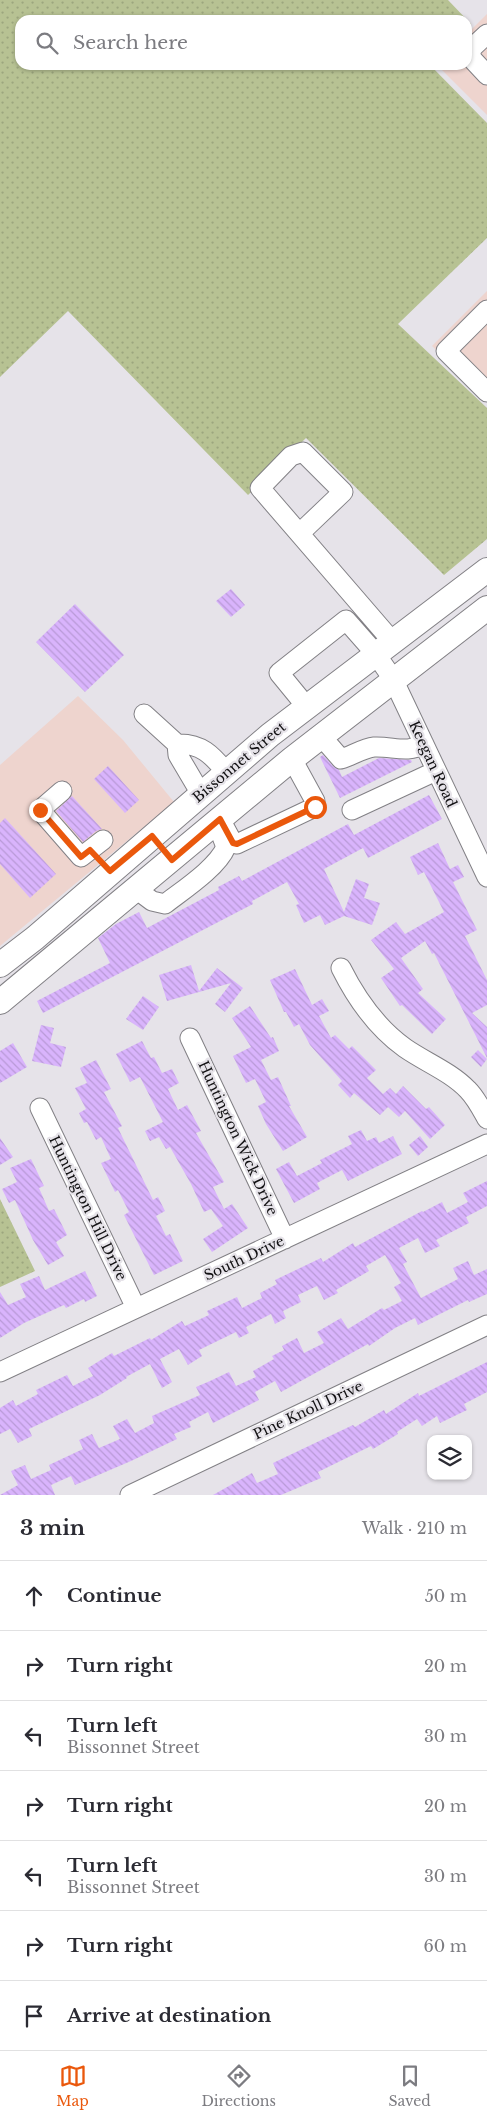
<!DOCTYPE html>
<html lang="en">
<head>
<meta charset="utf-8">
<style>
	body { margin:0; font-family:"Libre Baskerville",serif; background:#f7f7f7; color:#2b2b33 }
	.controls { position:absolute; right:15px; bottom:15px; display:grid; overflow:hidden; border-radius:10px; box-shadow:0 1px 4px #0004 }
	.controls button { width:45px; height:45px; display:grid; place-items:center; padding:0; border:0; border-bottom:1px solid #e1e1e2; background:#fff; color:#2b2b33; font:25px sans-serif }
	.stop { position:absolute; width:15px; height:15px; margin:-11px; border:4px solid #ea580c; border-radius:50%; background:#fff }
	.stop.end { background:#ea580c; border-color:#fff; box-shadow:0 1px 5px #0008 }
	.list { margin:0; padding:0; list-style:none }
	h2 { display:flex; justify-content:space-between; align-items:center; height:65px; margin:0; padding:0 20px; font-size:21px }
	h2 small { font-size:16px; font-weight:400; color:#7c7c81 }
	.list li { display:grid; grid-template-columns:32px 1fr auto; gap:15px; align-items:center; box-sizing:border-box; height:70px; padding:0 20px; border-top:1px solid #e1e1e2 }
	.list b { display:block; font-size:19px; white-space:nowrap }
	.list p { margin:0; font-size:16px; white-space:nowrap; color:#7c7c81 }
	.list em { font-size:16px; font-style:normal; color:#7c7c81 }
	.icon { flex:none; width:28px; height:28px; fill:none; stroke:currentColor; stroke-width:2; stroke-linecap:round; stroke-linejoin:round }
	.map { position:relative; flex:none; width:487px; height:1495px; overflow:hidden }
	.search { position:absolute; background:#fff; box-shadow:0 1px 4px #0004; left:15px; right:15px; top:15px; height:55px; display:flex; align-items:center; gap:12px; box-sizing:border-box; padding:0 18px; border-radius:15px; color:#7c7c81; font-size:19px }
	.sheet { height:555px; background:#fff }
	nav { display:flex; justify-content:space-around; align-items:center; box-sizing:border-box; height:70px; border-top:1px solid #e1e1e2; background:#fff; font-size:14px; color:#7c7c81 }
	nav a { display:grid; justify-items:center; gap:2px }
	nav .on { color:#ea580c }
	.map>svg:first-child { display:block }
</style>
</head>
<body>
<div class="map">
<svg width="487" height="1495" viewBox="0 0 487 1495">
	<defs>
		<pattern id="green-dots" width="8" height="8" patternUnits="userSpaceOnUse" patternTransform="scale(1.25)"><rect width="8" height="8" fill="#b7c293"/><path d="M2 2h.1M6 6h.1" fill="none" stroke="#9ca67e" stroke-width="1.8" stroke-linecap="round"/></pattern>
		<pattern id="building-back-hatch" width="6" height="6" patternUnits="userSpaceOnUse" patternTransform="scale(1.25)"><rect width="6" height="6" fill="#d9b4fc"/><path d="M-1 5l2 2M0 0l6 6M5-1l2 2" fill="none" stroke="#b99ad7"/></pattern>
	</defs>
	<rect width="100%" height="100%" fill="#e6e3e9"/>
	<!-- commercial -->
	<path fill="#eed4ce" d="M 487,14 L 487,115 L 437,65 L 467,65 L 467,34 Z
		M 487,291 L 487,399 L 432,346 Z
		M 78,696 L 123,740 L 174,802 L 0,946 L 0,765 Z"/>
	<!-- green -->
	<path fill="url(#green-dots)" d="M 0,0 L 448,0 L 471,24 L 467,28 L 467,20 L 20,20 L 20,65 L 430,65 L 487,123 L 487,238 L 398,324 L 487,408 L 487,539 L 444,575 L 306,438 L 248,495 L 68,311 L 0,377 Z
		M 0,1199 L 35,1271 L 0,1287 Z"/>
	<!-- building -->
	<path fill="url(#building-back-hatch)" d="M 231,589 L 245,605 L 231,617 L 216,601 Z
		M 75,604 L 124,655 L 85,692 L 36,642 Z
		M 323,755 L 333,766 L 339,770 L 342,777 L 379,758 L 411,760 L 412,762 L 340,798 L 320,757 Z
		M 108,766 L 139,800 L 125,813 L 94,779 Z
		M 429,795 L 442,819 L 368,858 L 363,848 L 324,869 L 344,912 L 356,879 L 369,884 L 364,898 L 380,903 L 372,925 L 344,916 L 325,925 L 320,915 L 304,923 L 296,905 L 299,904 L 287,882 L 252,901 L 253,904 L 43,1013 L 37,1001 L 110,963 L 98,938 L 116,924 L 139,912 L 147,928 L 219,890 L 218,887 L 239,876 L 242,881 L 348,824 L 354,835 Z
		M 72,796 L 102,829 L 96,831 L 83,842 L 56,811 Z
		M 5,818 L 56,874 L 30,898 L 0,864 L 0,823 Z
		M 438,843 L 450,869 L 458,865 L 464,877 L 453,882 L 477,930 L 465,936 L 487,980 L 487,1005 L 472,1013 L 487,1027 L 487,1058 L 434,953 L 432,954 L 425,941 L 401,958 L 423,989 L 418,993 L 446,1019 L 432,1034 L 402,1005 L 400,1006 L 381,978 L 394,969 L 371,940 L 396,922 L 405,934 L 444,912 L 424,872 L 418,875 L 410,857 Z
		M 191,965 L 199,991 L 217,968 L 243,988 L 225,1012 L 215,1004 L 231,983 L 167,1001 L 159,975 Z
		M 295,969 L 312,1005 L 322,999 L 329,1011 L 319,1016 L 331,1038 L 335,1035 L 349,1049 L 352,1046 L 376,1070 L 367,1078 L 383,1094 L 390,1088 L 396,1094 L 403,1086 L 426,1109 L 429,1107 L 445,1125 L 430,1139 L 405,1111 L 399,1117 L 388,1107 L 380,1115 L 354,1093 L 350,1098 L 338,1085 L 342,1081 L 310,1045 L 299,1024 L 294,1027 L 286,1012 L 284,1012 L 270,980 Z
		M 143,996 L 159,1007 L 143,1030 L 126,1019 Z
		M 250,1006 L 271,1038 L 273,1037 L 279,1051 L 261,1060 L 271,1080 L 278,1077 L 291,1106 L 289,1106 L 307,1137 L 283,1151 L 266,1124 L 258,1106 L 266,1102 L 255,1079 L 246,1083 L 233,1056 L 251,1047 L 232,1018 Z
		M 41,1025 L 54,1028 L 50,1043 L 66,1047 L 61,1067 L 32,1061 Z
		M 142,1041 L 151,1058 L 154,1057 L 162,1073 L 172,1069 L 179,1083 L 168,1089 L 178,1110 L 187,1105 L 201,1131 L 196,1133 L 224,1182 L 213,1187 L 224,1209 L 232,1204 L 248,1228 L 212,1252 L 203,1239 L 223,1226 L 211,1209 L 204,1212 L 191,1184 L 170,1147 L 166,1149 L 159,1137 L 150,1141 L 145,1131 L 163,1122 L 140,1077 L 130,1082 L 116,1054 Z
		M 13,1043 L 27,1067 L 0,1083 L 0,1051 Z
		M 478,1050 L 487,1059 L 481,1067 L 471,1057 Z
		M 96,1060 L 111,1089 L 104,1092 L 122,1126 L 118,1128 L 153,1200 L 158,1197 L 165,1211 L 156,1216 L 166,1236 L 170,1234 L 183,1261 L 154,1275 L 124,1215 L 129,1212 L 118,1190 L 115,1192 L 101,1163 L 111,1159 L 101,1137 L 96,1140 L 87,1122 L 84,1123 L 79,1113 L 86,1109 L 75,1088 L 87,1083 L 80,1068 Z
		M 361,1130 L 367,1141 L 376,1137 L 379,1143 L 393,1136 L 402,1154 L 348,1181 L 342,1170 L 317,1183 L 320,1189 L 294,1203 L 276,1169 L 289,1162 L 297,1176 L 322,1163 L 320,1160 L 352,1144 L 348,1136 Z
		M 420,1136 L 428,1147 L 418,1156 L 409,1145 Z
		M 0,1138 L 13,1157 L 0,1165 Z
		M 31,1159 L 44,1186 L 39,1188 L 49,1211 L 54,1209 L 67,1235 L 56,1242 L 64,1256 L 48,1265 L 33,1240 L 15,1200 L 9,1203 L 2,1189 L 17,1182 L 10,1168 Z
		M 487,1181 L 487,1206 L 466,1217 L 469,1223 L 436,1240 L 440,1246 L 425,1253 L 418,1238 L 399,1248 L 407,1262 L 403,1264 L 421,1298 L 458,1279 L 453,1268 L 468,1261 L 474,1275 L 487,1269 L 487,1294 L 469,1302 L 468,1300 L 418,1325 L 415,1318 L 395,1328 L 369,1346 L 368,1344 L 281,1392 L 275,1381 L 255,1392 L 259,1400 L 213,1423 L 208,1412 L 189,1422 L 191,1427 L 174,1434 L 177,1439 L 131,1461 L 75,1485 L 71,1476 L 51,1485 L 55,1495 L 0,1495 L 18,1485 L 11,1471 L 25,1465 L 31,1479 L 51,1470 L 49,1465 L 83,1449 L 79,1440 L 92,1434 L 99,1448 L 120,1439 L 113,1426 L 127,1419 L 135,1433 L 154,1423 L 152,1416 L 200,1395 L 196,1387 L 210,1381 L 229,1372 L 236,1386 L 256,1377 L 253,1371 L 274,1359 L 272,1356 L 284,1350 L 282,1346 L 297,1338 L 304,1353 L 324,1343 L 317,1332 L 341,1318 L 348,1329 L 382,1308 L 384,1310 L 402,1301 L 394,1287 L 401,1283 L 385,1255 L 366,1266 L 369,1271 L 336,1290 L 338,1293 L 324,1300 L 317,1286 L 298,1295 L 301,1302 L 283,1311 L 286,1318 L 275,1324 L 271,1314 L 246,1327 L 249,1333 L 239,1338 L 236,1332 L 199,1350 L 202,1356 L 188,1365 L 179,1349 L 160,1359 L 172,1382 L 162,1388 L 150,1364 L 126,1377 L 127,1378 L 100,1395 L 29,1429 L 32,1436 L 18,1443 L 10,1429 L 0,1434 L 0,1408 L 13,1400 L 16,1406 L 38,1394 L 36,1390 L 67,1375 L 73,1386 L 93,1376 L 88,1368 L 112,1353 L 114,1356 L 150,1338 L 151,1340 L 182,1321 L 185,1326 L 209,1315 L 207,1311 L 237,1297 L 242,1308 L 262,1298 L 260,1293 L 277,1284 L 275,1280 L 321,1258 L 323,1262 L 353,1243 L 355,1247 L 422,1211 L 423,1212 L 442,1202 L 447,1213 L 468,1202 L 463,1193 Z
		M 85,1271 L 97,1296 L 85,1302 L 84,1299 L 66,1308 L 64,1305 L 24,1323 L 0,1338 L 0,1292 L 8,1305 L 26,1297 L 20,1284 L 39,1276 L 45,1290 Z
		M 487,1362 L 487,1392 L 464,1404 L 467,1410 L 440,1423 L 437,1416 L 422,1426 L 417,1419 L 397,1432 L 398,1434 L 373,1449 L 371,1446 L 318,1472 L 321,1478 L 281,1495 L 213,1495 L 252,1473 L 257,1483 L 278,1474 L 273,1463 L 353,1425 L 355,1427 L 384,1410 L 386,1414 L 418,1393 L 419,1396 Z"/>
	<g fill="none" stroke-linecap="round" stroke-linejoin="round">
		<defs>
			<path id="minor" d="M 487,34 L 473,47 L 470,54 L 473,60 L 487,75
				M 487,310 L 446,351 L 487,392
				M 300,533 L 343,492 L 303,452 L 291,456 L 260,488 L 392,641
				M 306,706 L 279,673 L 346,620 L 375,653 L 393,679 L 487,877
				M 144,714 L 177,744
				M 321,736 L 341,759 C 351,756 364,748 374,747 C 393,746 407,754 424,744
				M 62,791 L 40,810 L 81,857 L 103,840
				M 201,794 L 178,755 L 177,744 C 201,743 212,755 226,772
				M 352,810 L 436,771
				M 220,819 L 233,843 L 237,844 L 315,807 L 315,801 L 292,759
				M 136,889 L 152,901 L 165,904 C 183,890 217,868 226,847 L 221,834 L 218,830
				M 341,968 C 356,998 377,1028 405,1048 C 425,1062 451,1072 468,1090 C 476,1098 482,1110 487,1119
				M 190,1038 L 285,1239
				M 40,1108 L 136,1308
				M 0,1372 L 487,1144
				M 130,1495 L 487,1325"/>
			<path id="major" d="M 0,965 L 35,938 L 270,735 L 487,570
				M 0,1002 L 292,759 L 487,608"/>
		</defs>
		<!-- minor casing -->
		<use href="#minor" stroke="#828085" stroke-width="21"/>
		<!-- major casing -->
		<use href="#major" stroke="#828085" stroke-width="26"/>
		<!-- minor -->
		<use href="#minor" stroke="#fff" stroke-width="19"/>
		<!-- major -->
		<use href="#major" stroke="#fff" stroke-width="24"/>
	</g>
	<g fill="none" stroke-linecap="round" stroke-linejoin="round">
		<!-- route -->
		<path stroke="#ea580c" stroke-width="6" d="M 40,810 L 81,857 L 90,850 L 110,871 L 152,836 L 172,860 L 220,819 L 233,843 L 237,844 L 315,807"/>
	</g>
	<g text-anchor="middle" stroke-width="4.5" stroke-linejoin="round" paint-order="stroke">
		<!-- street labels -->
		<g font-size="14" fill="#121113" stroke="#e6e3e9">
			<text transform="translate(239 762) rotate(-40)" y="5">Bissonnet Street</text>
			<text transform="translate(433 764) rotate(65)" y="5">Keegan Road</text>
			<text transform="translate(238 1138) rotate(65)" y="5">Huntington Wick Drive</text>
			<text transform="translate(88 1208) rotate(64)" y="5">Huntington Hill Drive</text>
			<text transform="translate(244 1258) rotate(-25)" y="5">South Drive</text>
			<text transform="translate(308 1410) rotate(-25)" y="5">Pine Knoll Drive</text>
		</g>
	</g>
</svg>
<div class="controls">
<button><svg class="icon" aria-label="layers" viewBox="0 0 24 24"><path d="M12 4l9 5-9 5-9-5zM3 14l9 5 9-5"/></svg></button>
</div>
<div class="stop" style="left:315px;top:807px"></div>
<div class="stop end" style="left:40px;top:810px"></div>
<div class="search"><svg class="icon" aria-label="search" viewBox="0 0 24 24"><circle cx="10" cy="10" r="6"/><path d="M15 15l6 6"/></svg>Search here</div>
</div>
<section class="sheet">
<h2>3 min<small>Walk · 210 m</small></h2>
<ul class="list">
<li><svg class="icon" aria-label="ahead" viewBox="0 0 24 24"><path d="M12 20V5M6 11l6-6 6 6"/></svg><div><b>Continue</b></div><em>50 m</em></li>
<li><svg class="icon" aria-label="right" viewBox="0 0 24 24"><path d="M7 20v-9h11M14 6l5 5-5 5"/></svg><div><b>Turn right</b></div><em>20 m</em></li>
<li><svg class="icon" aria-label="left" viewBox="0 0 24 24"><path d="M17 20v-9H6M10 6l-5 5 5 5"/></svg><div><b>Turn left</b><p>Bissonnet Street</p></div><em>30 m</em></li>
<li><svg class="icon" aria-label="right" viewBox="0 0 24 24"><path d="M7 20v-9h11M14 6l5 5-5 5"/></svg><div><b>Turn right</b></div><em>20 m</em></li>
<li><svg class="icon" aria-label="left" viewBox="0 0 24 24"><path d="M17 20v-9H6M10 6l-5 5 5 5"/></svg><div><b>Turn left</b><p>Bissonnet Street</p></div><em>30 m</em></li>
<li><svg class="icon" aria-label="right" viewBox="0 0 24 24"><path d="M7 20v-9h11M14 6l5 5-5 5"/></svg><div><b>Turn right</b></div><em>60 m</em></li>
<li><svg class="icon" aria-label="arrive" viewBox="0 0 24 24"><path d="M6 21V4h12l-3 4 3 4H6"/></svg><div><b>Arrive at destination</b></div></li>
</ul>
</section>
<nav>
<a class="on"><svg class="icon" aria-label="map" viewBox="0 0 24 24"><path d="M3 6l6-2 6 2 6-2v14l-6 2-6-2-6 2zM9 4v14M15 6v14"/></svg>Map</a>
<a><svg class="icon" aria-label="directions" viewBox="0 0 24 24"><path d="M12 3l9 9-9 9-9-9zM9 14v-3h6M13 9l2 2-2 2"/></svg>Directions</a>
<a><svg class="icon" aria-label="saved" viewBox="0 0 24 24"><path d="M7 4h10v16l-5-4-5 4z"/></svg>Saved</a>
</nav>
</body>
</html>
